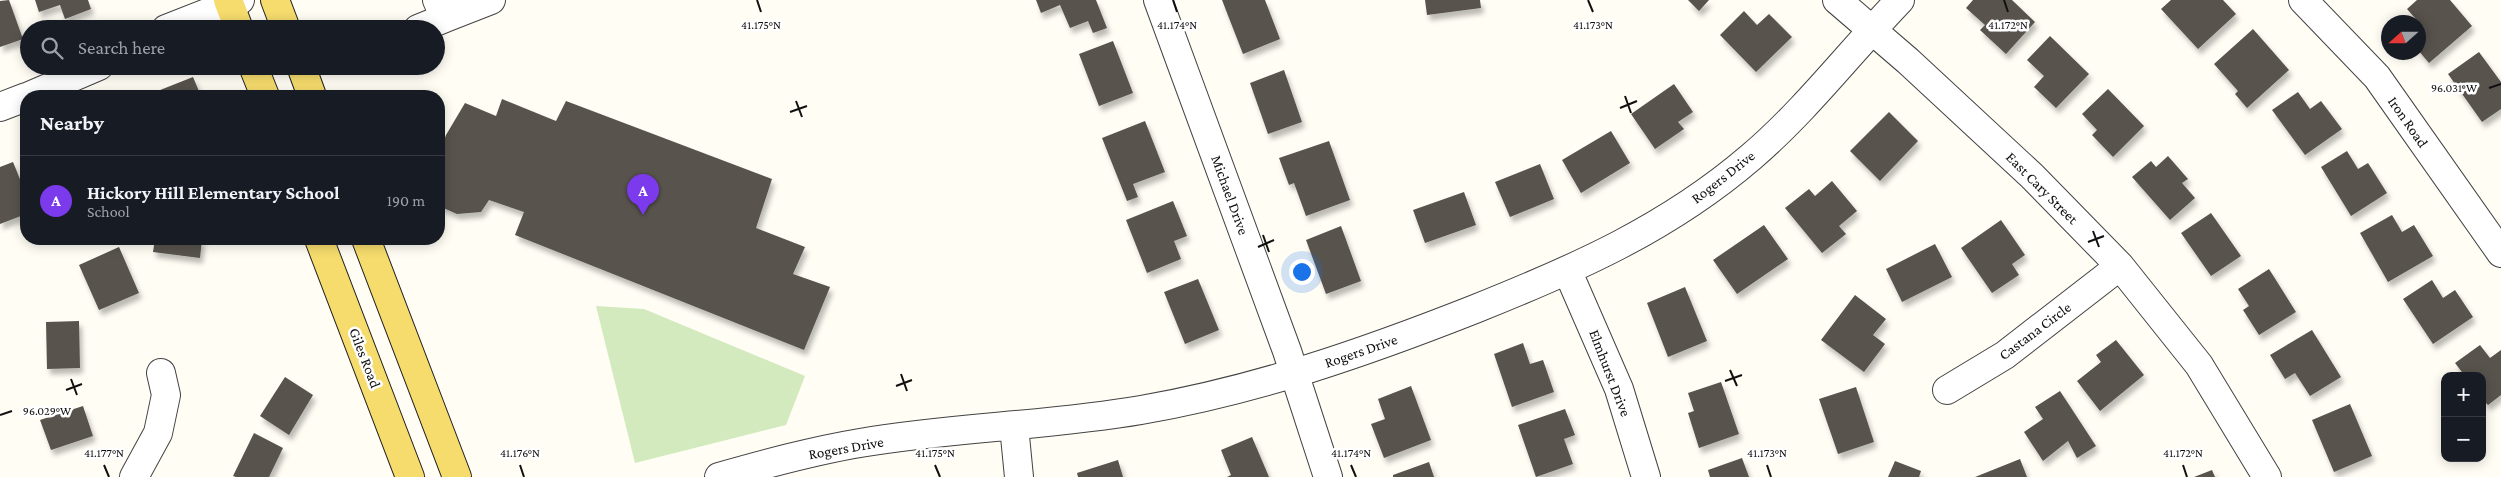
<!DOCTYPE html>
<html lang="en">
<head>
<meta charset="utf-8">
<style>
	body { margin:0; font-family:"Crimson Pro",serif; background:#20242c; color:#f1f3f6 }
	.controls { position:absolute; right:15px; bottom:15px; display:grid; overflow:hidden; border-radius:10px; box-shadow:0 2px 12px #0003 }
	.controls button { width:45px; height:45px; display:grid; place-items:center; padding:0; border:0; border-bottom:1px solid #363941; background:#171b24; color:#f1f3f6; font:25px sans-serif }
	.compass { position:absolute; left:2381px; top:15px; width:45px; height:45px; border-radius:50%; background:#171b24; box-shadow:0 2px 12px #0003; rotate:249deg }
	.you { position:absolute; left:1301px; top:271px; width:18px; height:18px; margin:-12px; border:4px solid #fff; border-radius:50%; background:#1a73e8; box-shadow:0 0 0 8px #1a73e833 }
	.badge { display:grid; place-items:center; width:32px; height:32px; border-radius:50%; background:#7c3aed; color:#fff; font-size:16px; font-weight:700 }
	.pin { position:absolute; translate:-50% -41px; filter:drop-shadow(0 1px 2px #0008) }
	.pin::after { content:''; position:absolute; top:26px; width:18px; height:15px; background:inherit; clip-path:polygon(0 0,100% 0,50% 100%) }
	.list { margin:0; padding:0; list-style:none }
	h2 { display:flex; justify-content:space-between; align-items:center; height:65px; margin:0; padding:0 20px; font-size:21px }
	h2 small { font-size:16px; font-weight:400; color:#9ea1a6 }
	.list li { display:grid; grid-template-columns:32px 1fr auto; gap:15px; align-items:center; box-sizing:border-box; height:90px; padding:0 20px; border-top:1px solid #363941 }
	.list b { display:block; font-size:19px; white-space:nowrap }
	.list p { margin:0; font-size:16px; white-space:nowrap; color:#9ea1a6 }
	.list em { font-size:16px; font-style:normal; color:#9ea1a6 }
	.icon { flex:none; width:28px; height:28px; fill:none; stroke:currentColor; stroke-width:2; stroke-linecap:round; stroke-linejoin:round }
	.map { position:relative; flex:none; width:2501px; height:477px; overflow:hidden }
	.search { position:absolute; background:#171b24; box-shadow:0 2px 12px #0003; left:20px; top:20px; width:425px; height:55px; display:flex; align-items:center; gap:12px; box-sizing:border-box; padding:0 18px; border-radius:28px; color:#9ea1a6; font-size:19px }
	.panel { position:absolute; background:#171b24; box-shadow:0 2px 12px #0003; left:20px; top:90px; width:425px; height:155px; border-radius:20px }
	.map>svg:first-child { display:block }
</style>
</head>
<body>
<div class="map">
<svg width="2501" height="477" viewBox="0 0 2501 477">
	<defs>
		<filter id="shadow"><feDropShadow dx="3" dy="5.5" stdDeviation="2.5" flood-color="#0004"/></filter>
	</defs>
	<rect width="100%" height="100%" fill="#fffdf4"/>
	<!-- green -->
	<path fill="#d2eabd" d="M 596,306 L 644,309 L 805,376 L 786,425 L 635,463 Z"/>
	<!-- building -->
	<path fill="#59524d" filter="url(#shadow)" d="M 9,0 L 23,39 L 0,47 L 0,1 Z
		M 35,0 L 88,0 L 91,9 L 65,19 L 60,5 L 39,12 Z
		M 1036,0 L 1096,0 L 1107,28 L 1093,33 L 1088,21 L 1070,28 L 1060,5 L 1041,13 Z
		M 1222,0 L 1265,0 L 1280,39 L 1243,54 Z
		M 1425,0 L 1480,0 L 1481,8 L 1427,15 Z
		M 1688,0 L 1709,0 L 1699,11 Z
		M 1973,0 L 2012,0 L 2035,22 L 2006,54 L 1980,30 L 1985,25 L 1966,8 Z
		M 2171,0 L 2223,0 L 2236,14 L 2198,49 L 2161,9 Z
		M 2417,0 L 2450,0 L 2472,26 L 2429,63 L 2418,50 L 2418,31 L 2423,27 L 2407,9 Z
		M 1744,11 L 1757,25 L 1769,14 L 1792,37 L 1756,72 L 1720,35 Z
		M 2253,29 L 2289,70 L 2247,108 L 2235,94 L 2238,91 L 2214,64 Z
		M 2050,36 L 2089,74 L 2056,108 L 2034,87 L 2044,76 L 2027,60 Z
		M 1113,41 L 1133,93 L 1099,106 L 1079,54 Z
		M 2479,52 L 2501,82 L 2501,109 L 2482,122 L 2448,74 Z
		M 1284,70 L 1302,122 L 1268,134 L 1250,83 Z
		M 193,77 L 201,96 L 145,96 Z
		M 1674,84 L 1693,112 L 1678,122 L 1684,129 L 1655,149 L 1631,114 Z
		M 2108,89 L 2144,126 L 2113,157 L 2092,135 L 2097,130 L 2082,114 Z
		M 2298,92 L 2310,109 L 2321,101 L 2342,129 L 2305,155 L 2272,110 Z
		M 502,99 L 556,121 L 566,101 L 772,179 L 756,228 L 805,247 L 793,274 L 830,287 L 804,350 L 515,235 L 524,212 L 489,200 L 481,212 L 457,214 L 439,206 L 439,154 L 446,135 L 465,103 L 496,116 Z
		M 1889,112 L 1918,141 L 1880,181 L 1850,151 Z
		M 1145,121 L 1165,172 L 1133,184 L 1138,197 L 1127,201 L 1102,138 Z
		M 1611,131 L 1630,163 L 1581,193 L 1562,160 Z
		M 1329,141 L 1350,200 L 1306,216 L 1294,183 L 1289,185 L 1279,158 Z
		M 2347,151 L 2358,169 L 2368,163 L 2387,193 L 2351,216 L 2321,167 Z
		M 2168,156 L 2188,179 L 2182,183 L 2195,198 L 2170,220 L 2132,177 L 2151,161 L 2156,167 Z
		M 13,162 L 26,194 L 26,214 L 0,224 L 0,167 Z
		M 1540,164 L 1554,199 L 1510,217 L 1495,182 Z
		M 1832,181 L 1857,211 L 1839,226 L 1846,234 L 1822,253 L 1785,208 L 1809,189 L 1815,196 Z
		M 1464,192 L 1476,225 L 1425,243 L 1413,210 Z
		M 1173,201 L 1187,236 L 1174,241 L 1181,259 L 1147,273 L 1126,220 Z
		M 2211,213 L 2241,256 L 2211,276 L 2181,233 Z
		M 2392,215 L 2402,232 L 2414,225 L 2433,256 L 2388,282 L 2360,233 Z
		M 2001,220 L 2025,255 L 2012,264 L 2019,275 L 1992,293 L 1961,248 Z
		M 1764,225 L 1788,259 L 1737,294 L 1713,260 Z
		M 1341,226 L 1361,281 L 1326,294 L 1306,240 Z
		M 155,239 L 202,239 L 200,258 L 153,252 Z
		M 1935,244 L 1952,277 L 1902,302 L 1886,269 Z
		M 119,247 L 139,293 L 99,310 L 79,265 Z
		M 2269,269 L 2296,312 L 2259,335 L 2243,310 L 2249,306 L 2238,289 Z
		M 1198,279 L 1219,330 L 1185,344 L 1164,292 Z
		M 2432,280 L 2443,298 L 2455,290 L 2473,317 L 2433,344 L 2403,299 Z
		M 1685,287 L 1707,341 L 1668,357 L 1647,303 Z
		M 1855,295 L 1886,319 L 1873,335 L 1885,344 L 1864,372 L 1821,340 Z
		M 79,321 L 80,368 L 47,369 L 46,322 Z
		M 2312,330 L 2341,377 L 2310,396 L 2295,373 L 2285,379 L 2270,355 Z
		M 2116,340 L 2144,375 L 2100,411 L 2077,381 L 2101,362 L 2096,355 Z
		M 1523,343 L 1530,364 L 1543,360 L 1554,392 L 1512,407 L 1494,354 Z
		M 2480,345 L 2490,358 L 2501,350 L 2501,395 L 2488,405 L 2482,399 L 2482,376 L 2465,376 L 2455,363 Z
		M 285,377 L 313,395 L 289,435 L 260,416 Z
		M 1721,382 L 1739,434 L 1699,448 L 1688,413 L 1694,411 L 1688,393 Z
		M 1411,386 L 1431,440 L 1384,458 L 1371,424 L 1385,419 L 1378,399 Z
		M 1856,387 L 1874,442 L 1838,454 L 1819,399 Z
		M 2060,391 L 2096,446 L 2077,458 L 2068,441 L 2043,461 L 2024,432 L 2043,419 L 2035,407 Z
		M 2350,404 L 2372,456 L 2334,472 L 2312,420 Z
		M 83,406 L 93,436 L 51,450 L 40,420 Z
		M 1565,409 L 1575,435 L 1564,439 L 1573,464 L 1536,477 L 1518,425 Z
		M 254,433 L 283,448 L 269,477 L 236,477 L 233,476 Z
		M 1252,437 L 1269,477 L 1227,477 L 1231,475 L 1221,450 Z
		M 1742,458 L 1749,477 L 1710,477 L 1708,470 Z
		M 2020,459 L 2027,477 L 1975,477 Z
		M 1118,460 L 1123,477 L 1078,477 L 1077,473 Z
		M 1895,461 L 1921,471 L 1919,477 L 1888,477 Z
		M 1429,462 L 1434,477 L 1393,477 L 1393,475 Z
		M 2212,470 L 2215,477 L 2194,477 Z"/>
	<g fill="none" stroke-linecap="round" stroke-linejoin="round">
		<defs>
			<path id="minor" d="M 1158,0 L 1287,351 L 1328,477
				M 1837,0 L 1908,61 L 2032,176 L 2120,266 L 2199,365 L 2267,477
				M 2303,0 L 2377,77 L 2501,253
				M 445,18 L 491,0
				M 166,29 L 240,0
				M 418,29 L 445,18 L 437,0
				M 29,96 L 99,66
				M 0,107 L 26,97
				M 1568,272 L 1619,389 L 1646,477
				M 1947,390 L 2005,355 L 2120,266
				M 1014,426 L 1019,477
				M 134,477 L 158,433 L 166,395 L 161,373
				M 719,477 C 765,464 812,451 860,443 C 953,427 1048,426 1141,410 C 1257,390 1366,352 1475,309 C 1575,269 1667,229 1751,157 C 1806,110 1850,52 1900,0"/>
			<path id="major" d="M 228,0 L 239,29
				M 275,0 L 286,29
				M 253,66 L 265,96
				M 301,66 L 312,96
				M 319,239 L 410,477
				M 366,239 L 457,477"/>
		</defs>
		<!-- minor casing -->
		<use href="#minor" stroke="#434343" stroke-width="30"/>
		<!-- major casing -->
		<use href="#major" stroke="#212121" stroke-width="30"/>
		<!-- minor -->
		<use href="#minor" stroke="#fff" stroke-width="28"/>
		<!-- major -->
		<use href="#major" stroke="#f6dc6d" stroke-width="28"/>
	</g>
	<!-- ticks -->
	<path fill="none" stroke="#101010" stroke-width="2" d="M 757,0 L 761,12M 1173,0 L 1177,12M 1588,0 L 1593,12M 2004,0 L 2008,12M 2489,88 L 2501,84M 1625,96 L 1631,113M 796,101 L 802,117M 1620,108 L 1637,101M 790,112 L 807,106M 2093,231 L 2099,247M 1263,235 L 1269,252M 2088,242 L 2104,236M 1258,247 L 1274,240M 1730,370 L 1737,386M 901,374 L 907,391M 71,379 L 77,395M 1725,381 L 1742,375M 896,386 L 912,380M 66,390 L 82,384M 0,415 L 12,411M 104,465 L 109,477M 520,465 L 524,477M 935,465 L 940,477M 1351,465 L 1356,477M 1767,465 L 1771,477M 2183,465 L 2187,477"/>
	<g text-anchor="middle" stroke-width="5" stroke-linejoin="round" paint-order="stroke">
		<!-- street labels -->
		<g font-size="15" fill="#101010" stroke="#fff">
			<text transform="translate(2408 122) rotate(55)" y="5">Iron Road</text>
			<text transform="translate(1723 177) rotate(-38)" y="5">Rogers Drive</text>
			<text transform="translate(2042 188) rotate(45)" y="5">East Cary Street</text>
			<text transform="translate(1230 195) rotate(70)" y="5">Michael Drive</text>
			<text transform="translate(2035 331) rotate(-37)" y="5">Castana Circle</text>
			<text transform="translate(1361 351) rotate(-19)" y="5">Rogers Drive</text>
			<text transform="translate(365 358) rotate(69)" y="5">Giles Road</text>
			<text transform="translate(1610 373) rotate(69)" y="5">Elmhurst Drive</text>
			<text transform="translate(846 448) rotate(-10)" y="5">Rogers Drive</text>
		</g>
	</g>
	<g font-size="12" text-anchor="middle" fill="#101010" stroke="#fff" stroke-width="5" stroke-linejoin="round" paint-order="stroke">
		<text x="761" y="29">41.175°N</text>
		<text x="1177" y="29">41.174°N</text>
		<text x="1593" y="29">41.173°N</text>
		<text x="2008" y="29">41.172°N</text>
		<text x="2454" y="92">96.031°W</text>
		<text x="47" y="415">96.029°W</text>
		<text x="104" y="457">41.177°N</text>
		<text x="520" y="457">41.176°N</text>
		<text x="935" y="457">41.175°N</text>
		<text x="1351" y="457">41.174°N</text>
		<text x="1767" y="457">41.173°N</text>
		<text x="2183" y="457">41.172°N</text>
	</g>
</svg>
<div class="controls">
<button>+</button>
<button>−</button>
</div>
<svg class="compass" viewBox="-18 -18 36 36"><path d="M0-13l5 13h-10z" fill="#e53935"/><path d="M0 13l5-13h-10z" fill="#9ea1a6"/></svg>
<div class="you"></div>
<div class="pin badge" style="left:643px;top:215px">A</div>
<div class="search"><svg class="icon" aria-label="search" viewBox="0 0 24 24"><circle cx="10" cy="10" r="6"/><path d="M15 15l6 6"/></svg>Search here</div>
<section class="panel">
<h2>Nearby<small></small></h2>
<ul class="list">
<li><span class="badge">A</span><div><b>Hickory Hill Elementary School</b><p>School</p></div><em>190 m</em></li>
</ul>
</section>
</div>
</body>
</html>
